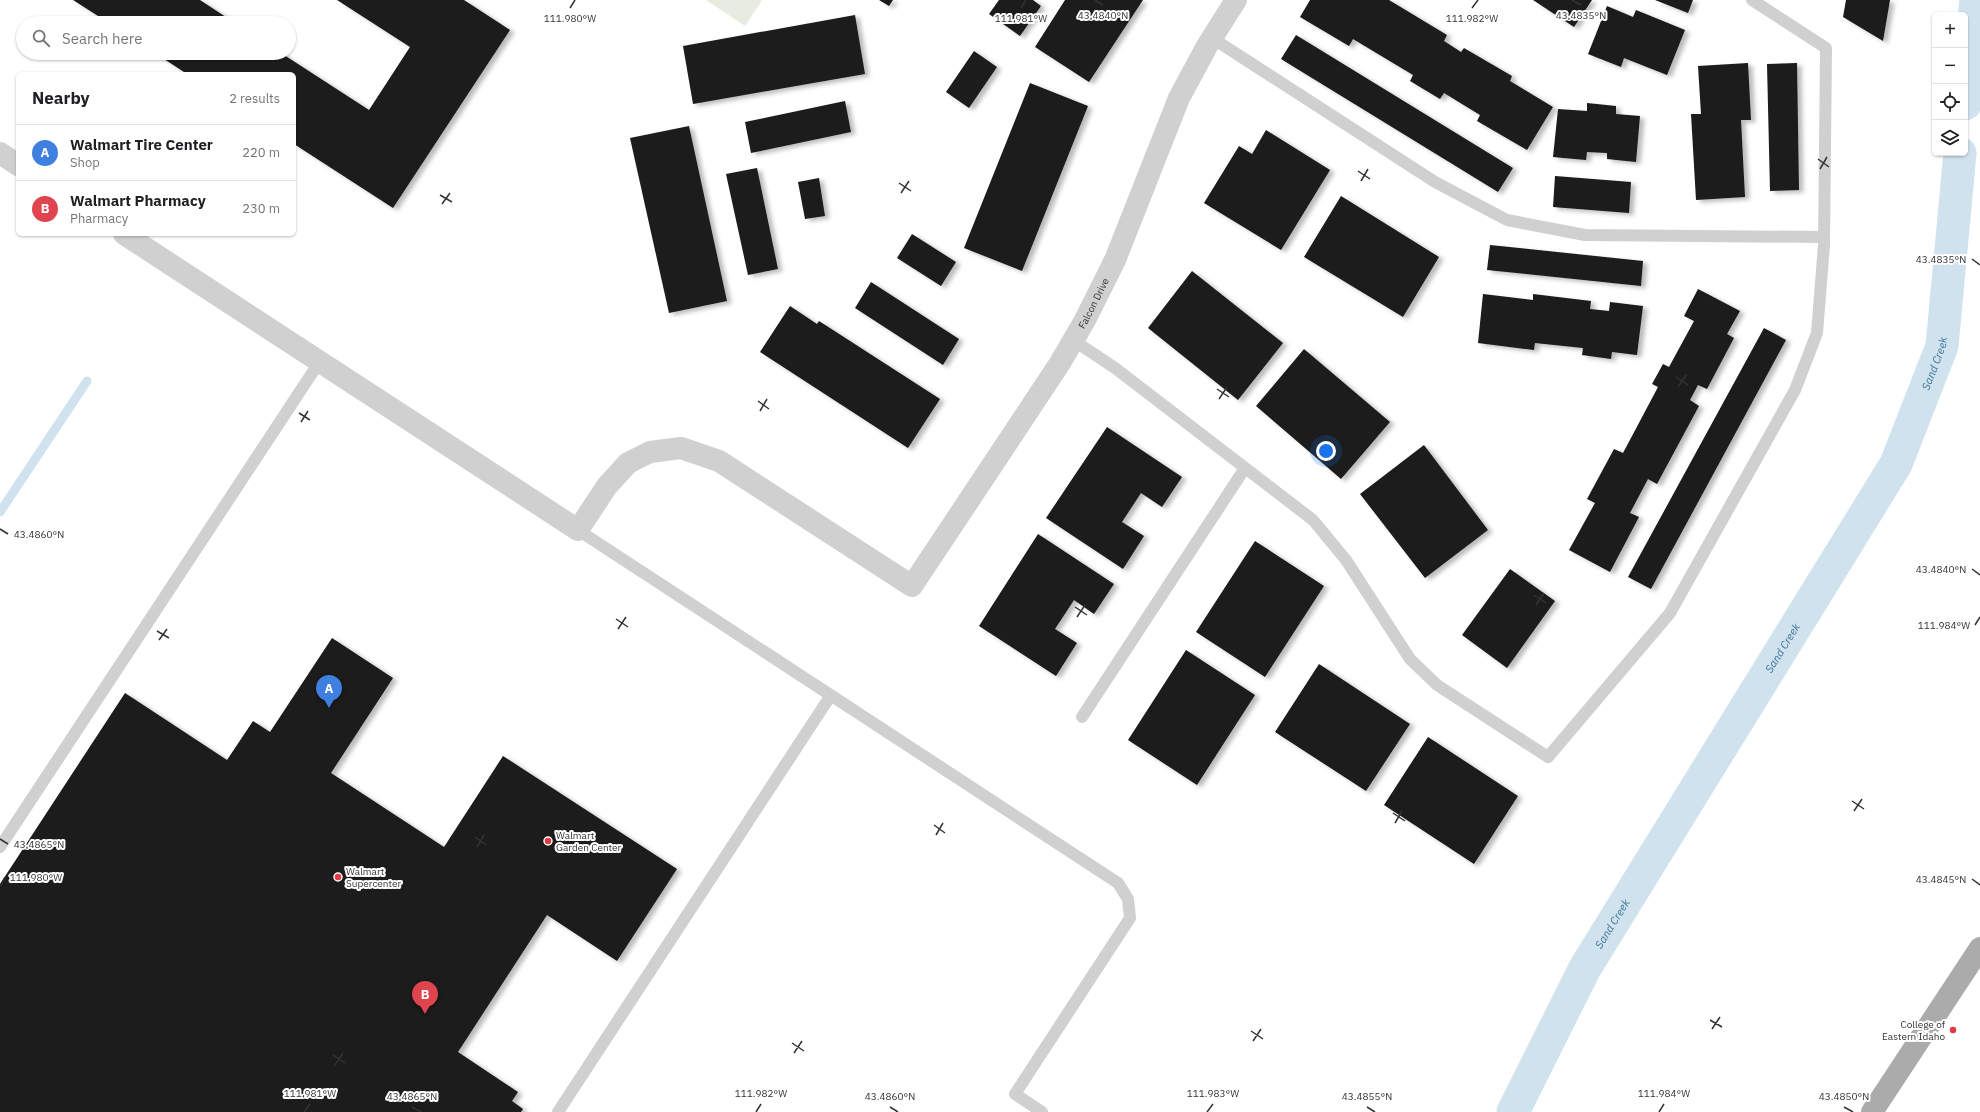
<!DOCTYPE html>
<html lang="en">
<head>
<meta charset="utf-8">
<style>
	body { margin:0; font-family:"IBM Plex Sans",sans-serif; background:#f6f6f6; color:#202124 }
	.controls { position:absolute; right:12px; top:12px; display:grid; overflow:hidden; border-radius:6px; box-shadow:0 1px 3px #0004 }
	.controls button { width:36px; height:36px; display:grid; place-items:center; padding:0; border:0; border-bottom:1px solid #e0e0e0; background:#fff; color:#202124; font:20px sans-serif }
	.you { position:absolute; left:1326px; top:451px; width:14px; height:14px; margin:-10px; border:3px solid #fff; border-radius:50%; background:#1a73e8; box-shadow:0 0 0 6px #1a73e833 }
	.badge { display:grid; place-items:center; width:26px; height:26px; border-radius:50%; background:#111827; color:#fff; font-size:13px; font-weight:700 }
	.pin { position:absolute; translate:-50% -33px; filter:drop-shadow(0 1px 2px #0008) }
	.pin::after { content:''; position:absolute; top:21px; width:14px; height:12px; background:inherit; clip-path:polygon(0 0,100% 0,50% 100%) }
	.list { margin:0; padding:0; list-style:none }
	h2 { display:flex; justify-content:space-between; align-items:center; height:52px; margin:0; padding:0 16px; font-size:17px }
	h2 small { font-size:13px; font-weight:400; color:#757577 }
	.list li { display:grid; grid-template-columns:26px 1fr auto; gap:12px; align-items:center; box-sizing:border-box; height:56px; padding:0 16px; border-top:1px solid #e0e0e0 }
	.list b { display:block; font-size:15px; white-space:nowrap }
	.list p { margin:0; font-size:13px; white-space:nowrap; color:#757577 }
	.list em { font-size:13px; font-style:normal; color:#757577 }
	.icon { flex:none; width:22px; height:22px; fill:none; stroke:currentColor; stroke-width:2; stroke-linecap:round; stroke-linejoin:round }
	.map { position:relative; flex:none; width:1980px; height:1112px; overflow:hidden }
	.search { position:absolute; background:#fff; box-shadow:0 1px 3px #0004; left:16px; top:16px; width:280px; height:44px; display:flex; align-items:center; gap:10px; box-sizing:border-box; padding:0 14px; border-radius:22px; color:#757577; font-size:15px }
	.panel { position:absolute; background:#fff; box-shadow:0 1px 3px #0004; left:16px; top:72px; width:280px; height:164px; border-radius:6px }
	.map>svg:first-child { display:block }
</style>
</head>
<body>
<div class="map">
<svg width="1980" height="1112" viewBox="0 0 1980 1112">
	<defs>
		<filter id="shadow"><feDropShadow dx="4.5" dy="2.5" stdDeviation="2" flood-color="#0004"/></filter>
	</defs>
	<rect width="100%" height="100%" fill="#fff"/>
	<!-- green -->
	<path fill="#e6ecdf" d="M 706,0 L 762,0 L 745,26 Z"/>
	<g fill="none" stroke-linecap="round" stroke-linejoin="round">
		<!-- stream -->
		<path stroke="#cfe2ee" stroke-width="9" d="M 0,512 L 87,381"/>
		<!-- canal -->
		<g stroke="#cfe2ee" stroke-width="33">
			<path d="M 1965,104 L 1976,0"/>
			<path id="s1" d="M 1513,1112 L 1585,968 L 1896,464 L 1942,346 L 1960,153"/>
		</g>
	</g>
	<!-- building -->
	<path fill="#1a1a1a" filter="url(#shadow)" d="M 73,0 L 200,0 L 235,23 L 109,23 Z
		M 337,0 L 464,0 L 510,30 L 393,208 L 294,144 L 294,74 L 187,74 L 155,53 L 281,53 L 369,110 L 410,47 Z
		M 879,0 L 893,0 L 889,6 Z
		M 999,0 L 1033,0 L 1041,6 L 1020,36 L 989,14 Z
		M 1065,0 L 1143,0 L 1089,82 L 1035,47 Z
		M 1310,0 L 1389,0 L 1447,35 L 1444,41 L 1461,52 L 1464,48 L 1512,76 L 1510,81 L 1553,107 L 1527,150 L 1477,121 L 1480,115 L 1444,93 L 1440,99 L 1410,81 L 1413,75 L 1353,39 L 1349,46 L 1300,17 Z
		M 1533,0 L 1592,0 L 1574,27 Z
		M 1655,0 L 1693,0 L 1688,13 Z
		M 1846,0 L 1890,0 L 1883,41 L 1843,17 Z
		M 1607,6 L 1633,17 L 1636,10 L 1685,30 L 1667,75 L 1624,58 L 1621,67 L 1588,54 Z
		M 855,15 L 865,74 L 693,104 L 683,46 Z
		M 1296,35 L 1513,168 L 1498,192 L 1281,59 Z
		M 974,51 L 997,67 L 969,108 L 946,92 Z
		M 1748,63 L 1751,120 L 1741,120 L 1745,197 L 1696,200 L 1691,114 L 1701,114 L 1698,66 Z
		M 1797,63 L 1799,190 L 1770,191 L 1767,64 Z
		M 1030,83 L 1088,106 L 1022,271 L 964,248 Z
		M 845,101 L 851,132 L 751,153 L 745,122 Z
		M 1587,103 L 1616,106 L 1616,114 L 1640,116 L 1636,162 L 1607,159 L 1607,153 L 1587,152 L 1586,160 L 1553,157 L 1558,109 L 1587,111 Z
		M 689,126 L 727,301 L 669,313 L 630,138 Z
		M 1266,130 L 1330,170 L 1281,250 L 1204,203 L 1239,146 L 1252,154 Z
		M 757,168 L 778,269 L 748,275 L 726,174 Z
		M 1555,176 L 1631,182 L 1629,213 L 1553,207 Z
		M 819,178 L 825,216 L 805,219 L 798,182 Z
		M 1341,196 L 1439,257 L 1403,317 L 1304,257 Z
		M 912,234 L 956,262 L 941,286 L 897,258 Z
		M 1490,245 L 1643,261 L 1641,286 L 1487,270 Z
		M 1192,271 L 1283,343 L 1238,400 L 1148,328 Z
		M 871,282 L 959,339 L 943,365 L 855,308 Z
		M 1698,289 L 1740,311 L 1727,334 L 1734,338 L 1707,389 L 1698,385 L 1690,400 L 1699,406 L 1657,484 L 1648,479 L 1630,513 L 1639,517 L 1610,572 L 1569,550 L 1595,503 L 1587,499 L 1614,449 L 1623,453 L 1658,387 L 1652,384 L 1663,364 L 1669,367 L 1694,321 L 1684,316 Z
		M 1483,294 L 1533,300 L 1533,294 L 1591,301 L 1590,309 L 1609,311 L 1610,302 L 1643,306 L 1637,355 L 1612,352 L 1611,359 L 1582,355 L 1583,348 L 1535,343 L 1534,350 L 1478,343 Z
		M 790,306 L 817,324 L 819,321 L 940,399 L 908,448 L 760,352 Z
		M 1764,328 L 1786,340 L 1651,589 L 1628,577 Z
		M 1304,349 L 1390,422 L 1341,479 L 1256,406 Z
		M 1107,427 L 1182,477 L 1162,507 L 1141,493 L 1122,522 L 1144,536 L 1123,569 L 1046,518 Z
		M 1424,445 L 1488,530 L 1425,578 L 1360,494 Z
		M 1038,534 L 1114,584 L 1094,614 L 1074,600 L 1055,629 L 1077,643 L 1056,676 L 979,626 Z
		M 1255,541 L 1324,586 L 1265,677 L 1196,632 Z
		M 1510,569 L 1555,601 L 1507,668 L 1462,635 Z
		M 332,638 L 393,678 L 331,773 L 444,847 L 503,756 L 677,869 L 617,961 L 547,915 L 458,1052 L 518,1092 L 512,1101 L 523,1109 L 521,1112 L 0,1112 L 0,884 L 125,693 L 227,760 L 253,721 L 270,732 Z
		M 1186,650 L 1255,695 L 1197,785 L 1128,740 Z
		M 1319,664 L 1410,724 L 1366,791 L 1275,732 Z
		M 1428,737 L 1518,796 L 1474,864 L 1384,805 Z"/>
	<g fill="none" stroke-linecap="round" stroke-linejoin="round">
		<!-- lane -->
		<path stroke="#d0d0d0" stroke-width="12" d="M 1212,38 L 1435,182 L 1507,220 L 1585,235 L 1824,237
			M 1073,340 L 1115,368 L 1313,520 L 1346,560 L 1410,659 L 1437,685 L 1548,757 L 1670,613 L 1795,390 L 1817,333 L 1824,245 L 1826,48 L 1752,0
			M 578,530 L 1118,883 L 1128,899 L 1130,918 L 1015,1094 L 1042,1112
			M 1082,717 L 1245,468
			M 0,847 L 320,361
			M 558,1112 L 831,695"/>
		<!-- street -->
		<g stroke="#d0d0d0" stroke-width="22">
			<path d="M 0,153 L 18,165"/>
			<path id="s2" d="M 124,234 L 578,530 L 607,486 L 628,463 L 650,452 L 681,448 L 719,461 L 912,586 L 1060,363 L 1085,320 L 1115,260 L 1179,98 L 1207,46 L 1236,0"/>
		</g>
		<!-- primary -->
		<path stroke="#ababab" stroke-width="22" d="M 1872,1112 L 1980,948"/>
	</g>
	<!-- ticks -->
	<path fill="none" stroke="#333" stroke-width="1.5" d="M 1095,0 L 1103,5M 1572,0 L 1581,5M 570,8 L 575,0M 1021,8 L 1026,0M 1472,8 L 1478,0M 1818,159 L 1829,167M 1820,169 L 1827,157M 1358,171 L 1370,179M 1361,181 L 1368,169M 899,183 L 911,191M 901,193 L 909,181M 440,195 L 452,202M 442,204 L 450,193M 1972,259 L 1980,265M 1676,377 L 1688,385M 1678,387 L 1686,375M 1217,389 L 1229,397M 1219,399 L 1227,387M 758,401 L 769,409M 760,411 L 767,399M 299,413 L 310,420M 301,422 L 308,411M 0,529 L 8,534M 1972,569 L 1980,575M 1534,595 L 1546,603M 1536,605 L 1544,593M 1075,607 L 1087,615M 1077,617 L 1085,605M 616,619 L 628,627M 1975,625 L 1980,617M 618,629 L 626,617M 157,631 L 169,638M 159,640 L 167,629M 1852,801 L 1864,809M 1854,811 L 1862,799M 1393,813 L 1405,821M 1395,823 L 1402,811M 934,825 L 945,833M 936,835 L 943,823M 475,837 L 486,845M 0,839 L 8,844M 477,847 L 484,835M 1972,879 L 1980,885M 0,886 L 5,877M 1710,1020 L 1722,1027M 1712,1029 L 1720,1017M 1251,1031 L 1263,1039M 1253,1041 L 1261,1029M 792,1043 L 804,1051M 794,1053 L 802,1041M 333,1055 L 345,1063M 335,1065 L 343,1053M 412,1107 L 421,1112M 890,1107 L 898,1112M 1367,1107 L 1375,1112M 1844,1107 L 1853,1112M 304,1112 L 310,1104M 756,1112 L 761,1104M 1207,1112 L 1213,1104M 1659,1112 L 1664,1104"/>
	<!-- markers -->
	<g fill="#e63946" stroke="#fff" stroke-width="1.5">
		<circle cx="548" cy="841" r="4"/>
		<circle cx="338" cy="877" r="4"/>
		<circle cx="1953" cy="1030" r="4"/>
	</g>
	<g text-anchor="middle" stroke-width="4" stroke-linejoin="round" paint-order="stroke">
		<!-- street labels -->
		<g font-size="10" fill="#333" stroke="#fff">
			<text dy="4" stroke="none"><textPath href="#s2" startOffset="1288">Falcon Drive</textPath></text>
		</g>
		<!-- poi labels -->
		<g font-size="10" fill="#333" stroke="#fff" text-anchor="start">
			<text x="556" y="839">Walmart<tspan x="556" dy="12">Garden Center</tspan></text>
			<text x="346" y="875">Walmart<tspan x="346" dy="12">Supercenter</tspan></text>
			<text x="1945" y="1028" text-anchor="end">College of<tspan x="1945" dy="12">Eastern Idaho</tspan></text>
		</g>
		<!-- water labels -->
		<g font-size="11" font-style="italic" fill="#3f7597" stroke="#fff">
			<text dy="4" stroke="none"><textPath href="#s1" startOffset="861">Sand Creek</textPath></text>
			<text dy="4" stroke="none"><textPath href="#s1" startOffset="537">Sand Creek</textPath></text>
			<text dy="4" stroke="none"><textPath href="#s1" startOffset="213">Sand Creek</textPath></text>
		</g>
	</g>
	<g font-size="10" text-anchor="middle" fill="#333" stroke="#fff" stroke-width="4" stroke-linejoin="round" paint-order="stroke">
		<text x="1103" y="19">43.4840°N</text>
		<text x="1581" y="19">43.4835°N</text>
		<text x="570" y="22">111.980°W</text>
		<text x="1021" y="22">111.981°W</text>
		<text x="1472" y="22">111.982°W</text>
		<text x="1941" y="263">43.4835°N</text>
		<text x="39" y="538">43.4860°N</text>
		<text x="1941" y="573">43.4840°N</text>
		<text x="1944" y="629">111.984°W</text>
		<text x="39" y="848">43.4865°N</text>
		<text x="36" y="881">111.980°W</text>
		<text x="1941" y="883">43.4845°N</text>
		<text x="310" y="1097">111.981°W</text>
		<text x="761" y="1097">111.982°W</text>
		<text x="1213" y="1097">111.983°W</text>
		<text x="1664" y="1097">111.984°W</text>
		<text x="412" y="1100">43.4865°N</text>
		<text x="890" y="1100">43.4860°N</text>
		<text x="1367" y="1100">43.4855°N</text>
		<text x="1844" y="1100">43.4850°N</text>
	</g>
</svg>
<div class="controls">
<button>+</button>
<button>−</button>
<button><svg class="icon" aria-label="locate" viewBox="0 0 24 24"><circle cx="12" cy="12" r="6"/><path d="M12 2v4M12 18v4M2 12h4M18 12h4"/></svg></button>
<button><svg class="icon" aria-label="layers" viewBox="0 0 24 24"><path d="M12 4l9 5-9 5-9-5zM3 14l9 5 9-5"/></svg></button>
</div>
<div class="you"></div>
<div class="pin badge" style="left:329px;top:708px;background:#3f7fe0">A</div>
<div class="pin badge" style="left:425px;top:1014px;background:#e0444e">B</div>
<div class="search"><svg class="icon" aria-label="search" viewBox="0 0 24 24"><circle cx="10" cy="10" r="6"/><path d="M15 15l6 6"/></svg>Search here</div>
<section class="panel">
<h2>Nearby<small>2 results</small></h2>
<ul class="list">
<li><span class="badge" style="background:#3f7fe0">A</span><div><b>Walmart Tire Center</b><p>Shop</p></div><em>220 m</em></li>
<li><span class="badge" style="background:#e0444e">B</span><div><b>Walmart Pharmacy</b><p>Pharmacy</p></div><em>230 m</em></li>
</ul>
</section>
</div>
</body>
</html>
